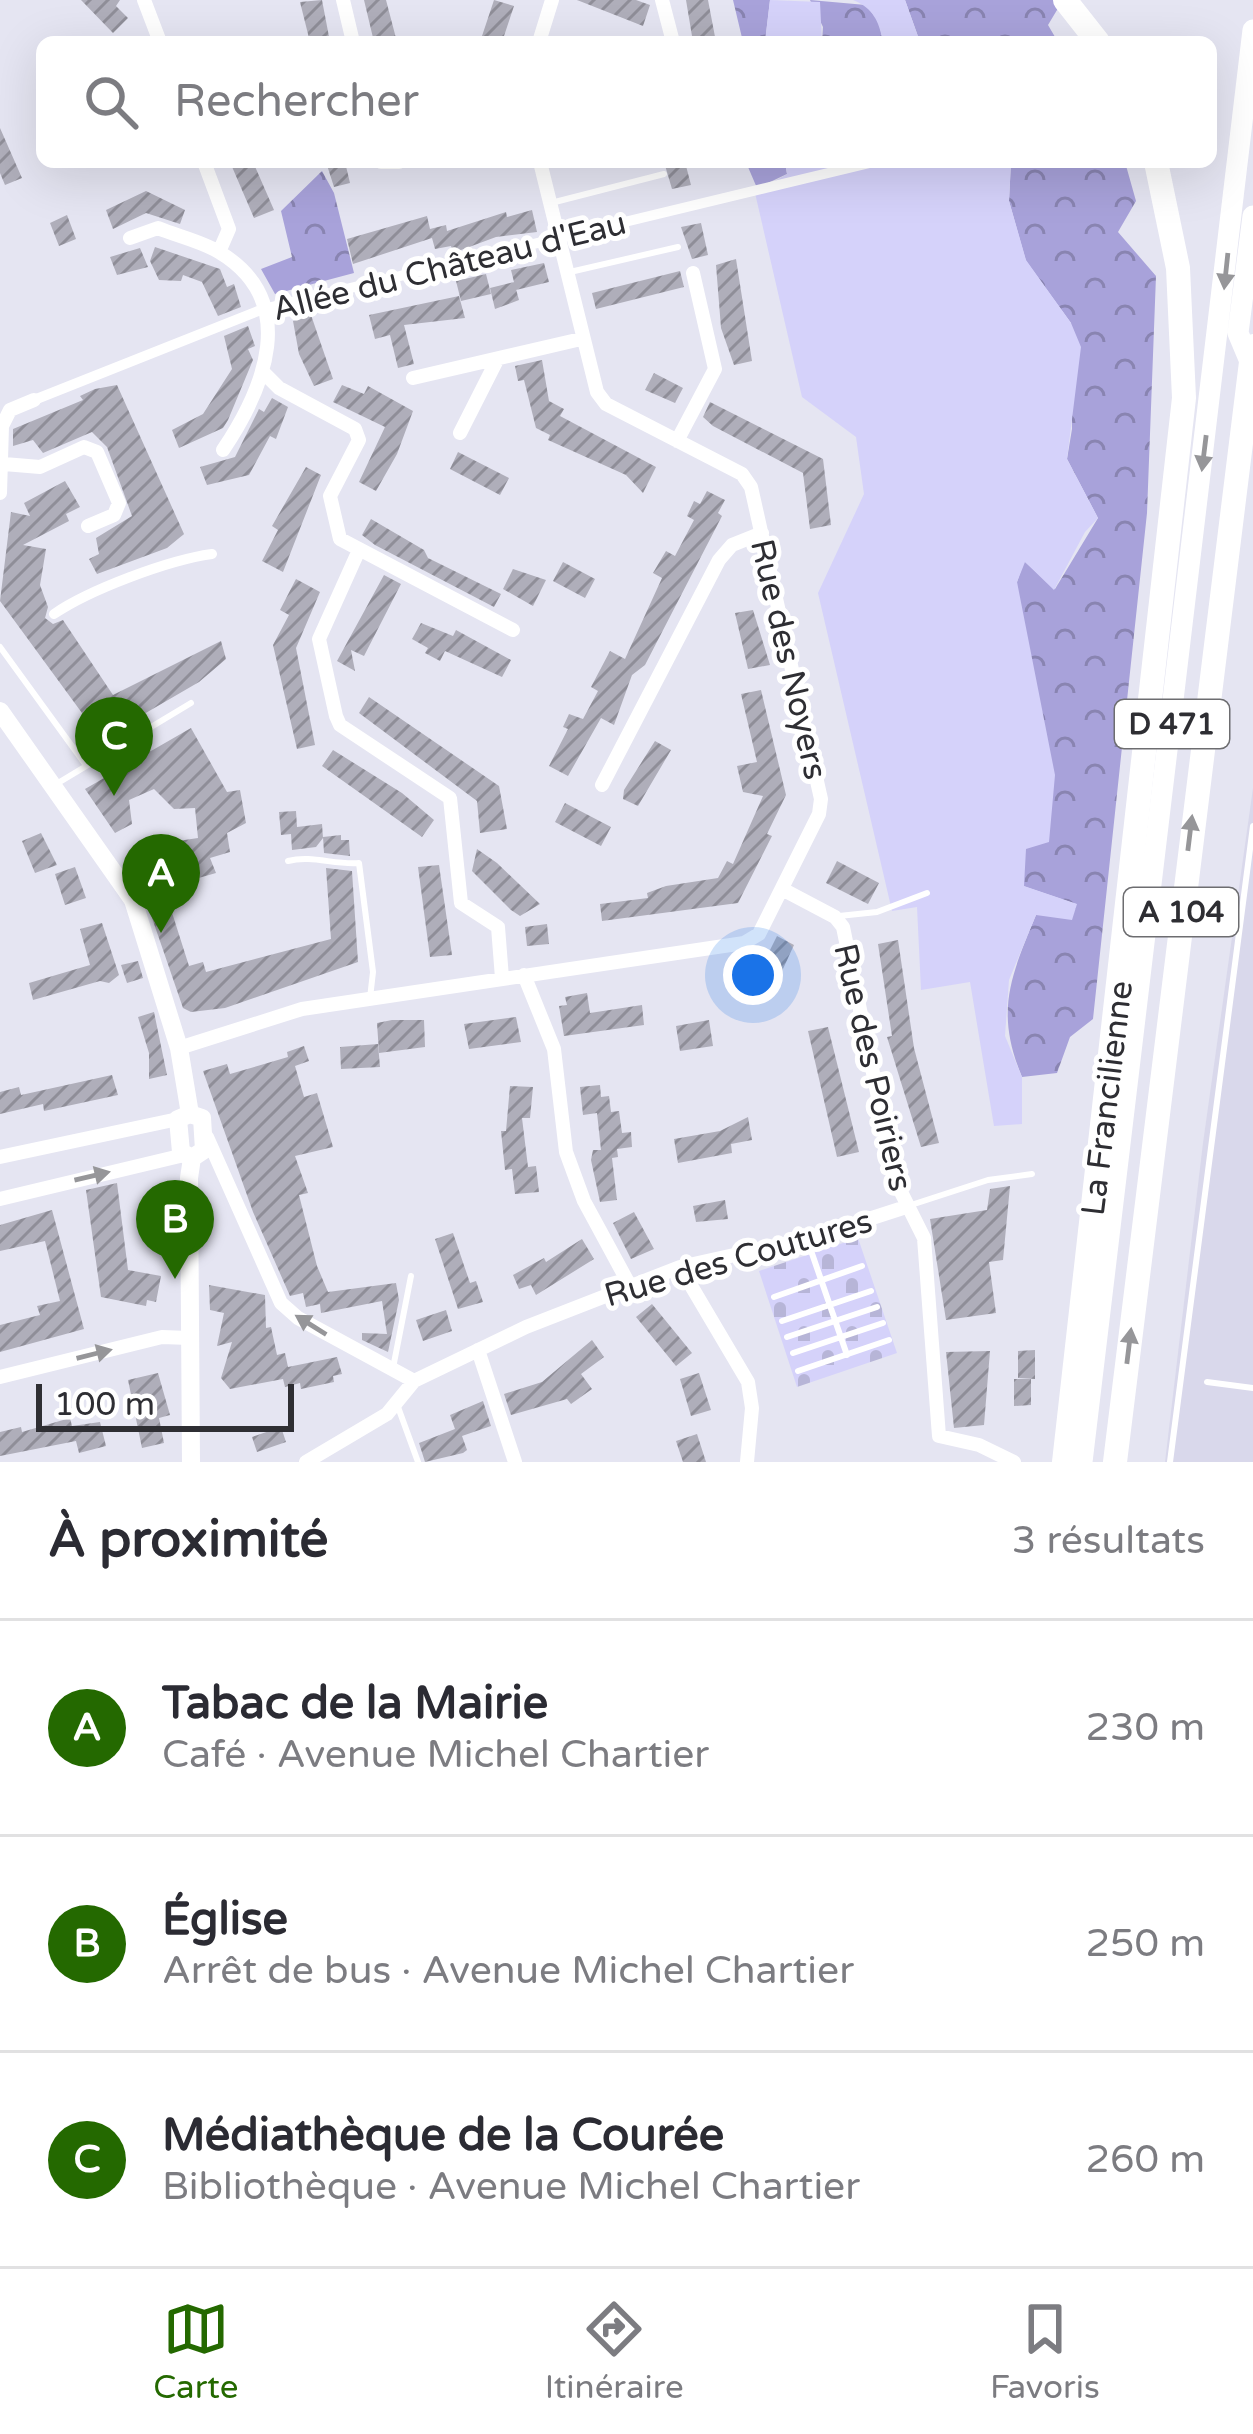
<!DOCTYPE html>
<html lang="fr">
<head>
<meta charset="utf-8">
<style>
	body { margin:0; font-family:"Varela Round",sans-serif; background:#f7f7f7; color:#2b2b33 }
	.scale { position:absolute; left:36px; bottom:30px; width:258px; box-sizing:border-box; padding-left:12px; border:6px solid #2e2e33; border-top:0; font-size:33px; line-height:42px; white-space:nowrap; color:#2e2e33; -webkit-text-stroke:9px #fff; paint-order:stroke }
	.you { position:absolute; left:753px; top:975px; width:42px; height:42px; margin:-30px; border:9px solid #fff; border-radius:50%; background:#1a73e8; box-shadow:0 0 0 18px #1a73e833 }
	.badge { display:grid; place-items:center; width:78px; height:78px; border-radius:50%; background:#246900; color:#fff; font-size:39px; font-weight:700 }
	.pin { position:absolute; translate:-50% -99px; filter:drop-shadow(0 3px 6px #0008) }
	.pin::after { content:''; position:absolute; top:63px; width:42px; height:36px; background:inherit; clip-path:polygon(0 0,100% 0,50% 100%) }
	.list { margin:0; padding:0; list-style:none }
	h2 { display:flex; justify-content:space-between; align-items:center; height:156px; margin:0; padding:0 48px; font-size:51px }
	h2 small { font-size:39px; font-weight:400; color:#7c7c81 }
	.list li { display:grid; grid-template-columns:78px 1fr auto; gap:36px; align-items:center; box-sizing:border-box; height:216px; padding:0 48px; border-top:3px solid #e1e1e2 }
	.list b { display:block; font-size:45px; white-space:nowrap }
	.list p { margin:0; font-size:39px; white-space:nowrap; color:#7c7c81 }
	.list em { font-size:39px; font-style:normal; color:#7c7c81 }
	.icon { flex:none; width:66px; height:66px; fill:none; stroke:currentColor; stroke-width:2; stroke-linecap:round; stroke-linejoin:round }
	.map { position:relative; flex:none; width:1253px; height:1462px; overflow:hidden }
	.search { position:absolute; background:#fff; box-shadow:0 12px 48px #0002; left:36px; right:36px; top:36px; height:132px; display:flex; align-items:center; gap:30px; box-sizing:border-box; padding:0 42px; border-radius:18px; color:#7c7c81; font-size:45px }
	.sheet { height:804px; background:#fff }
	nav { display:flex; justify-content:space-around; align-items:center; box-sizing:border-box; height:168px; border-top:3px solid #e1e1e2; background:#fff; font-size:33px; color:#7c7c81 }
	nav a { display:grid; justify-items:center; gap:6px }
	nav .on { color:#246900 }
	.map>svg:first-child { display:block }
</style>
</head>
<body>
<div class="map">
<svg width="1253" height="1462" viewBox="0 0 1253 1462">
	<defs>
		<pattern id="forest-crowns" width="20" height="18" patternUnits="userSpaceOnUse" patternTransform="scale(3)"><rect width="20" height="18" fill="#a8a2da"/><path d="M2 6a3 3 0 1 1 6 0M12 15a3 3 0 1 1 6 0" fill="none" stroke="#8984b1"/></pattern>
		<pattern id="cemetery-stones" width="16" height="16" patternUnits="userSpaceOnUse" patternTransform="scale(3)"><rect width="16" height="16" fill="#d5d2fa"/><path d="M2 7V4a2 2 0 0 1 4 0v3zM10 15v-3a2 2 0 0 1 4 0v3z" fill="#b7b5d7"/></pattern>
		<pattern id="building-hatch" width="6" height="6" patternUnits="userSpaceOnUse" patternTransform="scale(3)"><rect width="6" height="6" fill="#afaeba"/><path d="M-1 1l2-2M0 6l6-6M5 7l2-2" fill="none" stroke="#8f8e98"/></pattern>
	</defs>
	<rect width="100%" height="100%" fill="#e5e5f2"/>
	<!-- built -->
	<path fill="#d9d8eb" d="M 1253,788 L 1253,1462 L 1165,1462 L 1203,1143 Z"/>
	<!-- forest -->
	<path fill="url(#forest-crowns)" d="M 733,0 L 770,0 L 765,42 L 743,42 Z
		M 810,0 L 866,5 L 879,22 L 883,42 L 822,42 L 823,27 Z
		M 905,0 L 1063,0 L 1048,25 L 1058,42 L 920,42 Z
		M 785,162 L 787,174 L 757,188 L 748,167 Z
		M 1011,162 L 1125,162 L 1136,201 L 1118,232 L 1156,276 L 1147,513 L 1093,1019 L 1070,1037 L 1057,1073 L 1022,1077 C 995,1012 1010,978 1036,915 L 1076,904 L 1023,886 L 1017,582 L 1024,561 L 1055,589 L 1098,518 L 1067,459 L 1072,429 L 1071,323 L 1026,261 L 1009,201 Z
		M 322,171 L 334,193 L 354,273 L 275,294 L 261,269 L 292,257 L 281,211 Z"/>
	<!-- cemetery -->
	<path fill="url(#cemetery-stones)" d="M 858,1238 L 897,1353 L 797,1387 L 759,1271 Z"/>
	<!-- park -->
	<path fill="#d5d2fa" d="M 770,0 L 820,2 L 822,42 L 765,42 Z
		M 853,0 L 905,0 L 920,42 L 883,42 C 879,21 873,8 853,0 Z
		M 785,162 L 1011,162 L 1009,201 L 1026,260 L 1071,323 L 1081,347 L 1067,459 L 1098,518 L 1085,532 L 1054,590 L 1025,562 L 1017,582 L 1055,775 L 1049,842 L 1026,849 L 1024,886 L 1077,904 L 1072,920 L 1036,915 L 1009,980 L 1005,1036 L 1022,1077 L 1022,1124 L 994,1126 L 970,982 L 921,990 L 917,907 L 892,911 L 818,593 L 864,494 L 856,437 L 802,397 L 755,193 L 787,174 Z"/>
	<!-- building -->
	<path fill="url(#building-hatch)" d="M 81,0 L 120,0 L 116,6 L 128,18 L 113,33 Z
		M 322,0 L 330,42 L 310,42 L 300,2 Z
		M 364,0 L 386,0 L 397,42 L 374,42 Z
		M 494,0 L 514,6 L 502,42 L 480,42 Z
		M 577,0 L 636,0 L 650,5 L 643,26 Z
		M 686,0 L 708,0 L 716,42 L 693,42 Z
		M 0,128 L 22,178 L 5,185 L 0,173 Z
		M 230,162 L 253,162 L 274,210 L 254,218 Z
		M 326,162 L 345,162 L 350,183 L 334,187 Z
		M 664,162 L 685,162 L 691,185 L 672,189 Z
		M 146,191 L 185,210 L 180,224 L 146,213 L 113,229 L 106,210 Z
		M 532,210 L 537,232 L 496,237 L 453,253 L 451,246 L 435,249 L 432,238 L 353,264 L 347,239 L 427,216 L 430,229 L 446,225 L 447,231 L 506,212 L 507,217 Z
		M 67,215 L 76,239 L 59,246 L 50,223 Z
		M 701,223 L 708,255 L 692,259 L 681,227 Z
		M 155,247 L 220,269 L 227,287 L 234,284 L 241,307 L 218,316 L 202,282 L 183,275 L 181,281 L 159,280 L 150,261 Z
		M 140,248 L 148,267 L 117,275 L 110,257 Z
		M 736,259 L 752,361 L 734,365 L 721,328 L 716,265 Z
		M 544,263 L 549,282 L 516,290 L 511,270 Z
		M 680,271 L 684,287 L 596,309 L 592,293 Z
		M 486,274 L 491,294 L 461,301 L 456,281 Z
		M 514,282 L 519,300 L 495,309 L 490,288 Z
		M 459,296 L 465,318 L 404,325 L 414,364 L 398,368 L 390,335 L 375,339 L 369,315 Z
		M 311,315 L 333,379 L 314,386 L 299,354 L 293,321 Z
		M 248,326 L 255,346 L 248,349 L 253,360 L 228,420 L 223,428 L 179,448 L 172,430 L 203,414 L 232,369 L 224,336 Z
		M 542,360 L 549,401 L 564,409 L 560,416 L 656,467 L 643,493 L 626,475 L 548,440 L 550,435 L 536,428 L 524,380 L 518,381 L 515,366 Z
		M 654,373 L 683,388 L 675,403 L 645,390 Z
		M 117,385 L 184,534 L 167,548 L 97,574 L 89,559 L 99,554 L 96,538 L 132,516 L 107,447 L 92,432 L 43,453 L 33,440 L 13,446 L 13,429 L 83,400 L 80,396 L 95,389 Z
		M 342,385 L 364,394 L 368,386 L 413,411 L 397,454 L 376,491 L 359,482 L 385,427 L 333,402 Z
		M 272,398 L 288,407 L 276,439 L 270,436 L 249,475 L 207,485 L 200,467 L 235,457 L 259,409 L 264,412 Z
		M 710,402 L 823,459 L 831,525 L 810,529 L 803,473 L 713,426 L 703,417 Z
		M 458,452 L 509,478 L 500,495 L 450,469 Z
		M 306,467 L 321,475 L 283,572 L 262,561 L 278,530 L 272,526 Z
		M 65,481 L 80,507 L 66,514 L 69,521 L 23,545 L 46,549 L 40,585 L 48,607 L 45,618 L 53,624 L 63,620 L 113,695 L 221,641 L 226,659 L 199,682 L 101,739 L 0,601 L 11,512 L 30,516 L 24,503 Z
		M 707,491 L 725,500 L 718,513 L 722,516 L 645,665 L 632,675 L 614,725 L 601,718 L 568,776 L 549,766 L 568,729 L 563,727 L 569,714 L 583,719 L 598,691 L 591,687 L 610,651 L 625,659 L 662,578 L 653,573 L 666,551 L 675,556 L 694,520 L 687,516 L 694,501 L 700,504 Z
		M 371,519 L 424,550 L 428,558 L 501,594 L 494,607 L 375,545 L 362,535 Z
		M 563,562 L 595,579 L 585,598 L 553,581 Z
		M 513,569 L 546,580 L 533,606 L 503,589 Z
		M 384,575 L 401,584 L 364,656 L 351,650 L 355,671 L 337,661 Z
		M 296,579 L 320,592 L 296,648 L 315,745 L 297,749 L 273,645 L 289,615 L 280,610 Z
		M 753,610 L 770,665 L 748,669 L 735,613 Z
		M 421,623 L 453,636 L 456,630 L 511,660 L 502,677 L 445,651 L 440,661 L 425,653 L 428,648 L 412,639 Z
		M 761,690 L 786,795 L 767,834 L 772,836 L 738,903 L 602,921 L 600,904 L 648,898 L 647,893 L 666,886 L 718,878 L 727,861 L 733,864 L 763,796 L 743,792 L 737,766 L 757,762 L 741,694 Z
		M 369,697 L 499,786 L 507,829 L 480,833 L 477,801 L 359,713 Z
		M 191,728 L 227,792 L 240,790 L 246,823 L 227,833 L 230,852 L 210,858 L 216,873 L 188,881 L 178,841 L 198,838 L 195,808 L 174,809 L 154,789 L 129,800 L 132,824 L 115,833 L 85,789 Z
		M 655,741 L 671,750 L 638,806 L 623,799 L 624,790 Z
		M 333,750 L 402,793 L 434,820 L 422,837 L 322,766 Z
		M 565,803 L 611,827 L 601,846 L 555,822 Z
		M 296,811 L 297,827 L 322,824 L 323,838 L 316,847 L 292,850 L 291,834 L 281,835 L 279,812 Z
		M 41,833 L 57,865 L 35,873 L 22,841 Z
		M 341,835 L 341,840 L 349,840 L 350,856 L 324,853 L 323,837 Z
		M 477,849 L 497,863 L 540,904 L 520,916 L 511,910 L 472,871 Z
		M 837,861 L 879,883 L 868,904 L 826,883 Z
		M 439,865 L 452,955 L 430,957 L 418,867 Z
		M 75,867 L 86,898 L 65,905 L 55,874 Z
		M 326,868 L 352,871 L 358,962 L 225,1008 L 191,1012 L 183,1008 L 140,883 L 161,878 L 189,966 L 203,962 L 206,972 L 331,939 Z
		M 102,923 L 119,975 L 109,983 L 100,981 L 33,1000 L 29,983 L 90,965 L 80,929 Z
		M 547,924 L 549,944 L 527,946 L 525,927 Z
		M 777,936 L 794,945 L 777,982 L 737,986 L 734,967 L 764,962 Z
		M 898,940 L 914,1048 L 939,1143 L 921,1147 L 887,1037 L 892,1036 L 878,944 Z
		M 138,961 L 143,978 L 127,983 L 121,965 Z
		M 587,993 L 590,1013 L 642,1005 L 644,1025 L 564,1036 L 559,1006 L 567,1005 L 565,997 Z
		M 154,1012 L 167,1075 L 149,1079 L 149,1053 L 138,1017 Z
		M 516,1017 L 521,1042 L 469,1049 L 464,1024 Z
		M 392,1020 L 424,1020 L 425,1047 L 379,1053 L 377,1023 Z
		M 709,1020 L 713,1046 L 680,1051 L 676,1026 Z
		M 828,1027 L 859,1152 L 837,1157 L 808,1031 Z
		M 378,1044 L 380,1067 L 341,1069 L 340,1047 Z
		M 304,1046 L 309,1061 L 295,1066 L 304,1097 L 317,1093 L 333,1147 L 295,1156 L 308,1193 L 299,1195 L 317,1266 L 328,1292 L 396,1283 L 399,1300 L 388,1352 L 362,1340 L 362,1333 L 387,1334 L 382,1301 L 321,1313 L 320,1304 L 306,1307 L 303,1293 L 290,1296 L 253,1212 L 203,1071 L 227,1064 L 230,1074 L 288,1057 L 287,1052 Z
		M 112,1075 L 118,1095 L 44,1111 L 43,1104 L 0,1114 L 0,1092 L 19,1087 L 21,1095 Z
		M 600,1085 L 601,1097 L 609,1096 L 611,1112 L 619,1111 L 622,1133 L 631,1132 L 632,1147 L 617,1149 L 618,1157 L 612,1158 L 617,1200 L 600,1202 L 591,1160 L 593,1150 L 601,1150 L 597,1113 L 583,1115 L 580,1087 Z
		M 510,1086 L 533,1087 L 530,1118 L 522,1118 L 528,1167 L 536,1166 L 539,1192 L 515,1194 L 512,1169 L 505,1170 L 501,1131 L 506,1131 Z
		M 748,1117 L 752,1140 L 731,1144 L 732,1153 L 678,1163 L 674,1139 L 720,1131 Z
		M 117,1183 L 128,1270 L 161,1276 L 156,1302 L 147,1300 L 146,1306 L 101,1297 L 86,1190 Z
		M 1010,1186 L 1003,1260 L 989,1262 L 996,1313 L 946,1320 L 930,1219 L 987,1210 L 990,1189 Z
		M 725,1200 L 728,1219 L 696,1222 L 693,1206 Z
		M 52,1210 L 84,1329 L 0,1352 L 0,1325 L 40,1315 L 37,1306 L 60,1301 L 45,1241 L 0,1251 L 0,1225 Z
		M 634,1212 L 654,1249 L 631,1259 L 613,1223 Z
		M 453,1233 L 470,1283 L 476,1281 L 483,1302 L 458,1309 L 435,1239 Z
		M 582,1239 L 594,1259 L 536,1295 L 531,1285 L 519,1289 L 513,1275 L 544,1258 L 546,1262 Z
		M 209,1285 L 265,1295 L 266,1328 L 271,1327 L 277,1355 L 285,1353 L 288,1367 L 337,1357 L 342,1374 L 333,1376 L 334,1382 L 301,1389 L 300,1383 L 285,1387 L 283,1379 L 230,1389 L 221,1378 L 232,1342 L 217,1346 L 224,1313 L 210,1310 Z
		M 652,1304 L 692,1353 L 676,1366 L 636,1317 Z
		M 446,1310 L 452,1331 L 423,1341 L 416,1320 Z
		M 592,1340 L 604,1357 L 581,1374 L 592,1389 L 571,1404 L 567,1399 L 511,1415 L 504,1394 L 542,1382 Z
		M 1035,1350 L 1035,1379 L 1018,1378 L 1018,1351 Z
		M 990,1351 L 984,1425 L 954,1428 L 946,1352 Z
		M 158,1373 L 170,1415 L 159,1418 L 164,1443 L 142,1448 L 128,1380 Z
		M 699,1373 L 711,1410 L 691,1416 L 680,1379 Z
		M 1014,1379 L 1031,1379 L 1031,1405 L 1014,1406 Z
		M 483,1401 L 491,1426 L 462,1436 L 467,1450 L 463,1453 L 425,1462 L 419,1443 L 455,1429 L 450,1415 Z
		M 70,1418 L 72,1426 L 100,1422 L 106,1446 L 79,1453 L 76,1441 L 0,1456 L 0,1432 L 21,1427 L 22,1432 Z
		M 281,1427 L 286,1442 L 257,1452 L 252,1437 Z
		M 697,1434 L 706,1462 L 683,1462 L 676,1441 Z"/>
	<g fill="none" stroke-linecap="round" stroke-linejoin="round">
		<!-- service -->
		<path stroke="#fff" stroke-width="6" d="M 551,203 L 664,174
			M 570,272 L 678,247
			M 0,647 L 85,764
			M 58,783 L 191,703
			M 288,861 C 312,855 334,865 359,863 L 373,972 L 370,998
			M 839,916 L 877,912 L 927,893
			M 908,1206 L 988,1180 L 1032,1174
			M 807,1239 L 847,1355
			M 774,1297 L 862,1266
			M 782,1321 L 871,1291
			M 787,1337 L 877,1307
			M 793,1353 L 883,1323
			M 393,1368 L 411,1276
			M 798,1371 L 889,1340
			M 1207,1382 L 1253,1388
			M 398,1407 L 418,1462
			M 1170,1462 L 1253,826"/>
		<!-- pedestrian -->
		<path stroke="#fff" stroke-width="10" d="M 34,400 L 263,309 L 874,162
			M 54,614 C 89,590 168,560 212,554"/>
		<!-- minor -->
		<path stroke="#fff" stroke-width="14" d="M 144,0 L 160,42
			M 343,0 L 353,42
			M 662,0 L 673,42
			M 539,42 L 552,0
			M 204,162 L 229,229 L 219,252
			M 381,162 L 399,162
			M 130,238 L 158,228 C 177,236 201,241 219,252 C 301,301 264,389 223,450
			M 265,374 L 279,388 L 355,429 L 359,440 L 330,496 L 340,539 L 513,630
			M 413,378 L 581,339
			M 460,433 L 497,360
			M 677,441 L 715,369 L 693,273
			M 4,464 L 40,467 L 84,447 L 97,452 L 119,503 L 114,515 L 88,526
			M 0,493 L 2,426 L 10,410 L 34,400
			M 359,550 L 319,639 L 336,716 L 340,725 L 450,798 L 461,903 L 498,927 L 502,978
			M 602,785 L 719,560 L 732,545 L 762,533
			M 782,889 L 835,917 L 843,927 L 895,1180 L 924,1238 L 939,1436 L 979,1445 L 1014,1462
			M 524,975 L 554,1049 L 566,1152 L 584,1201 L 629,1284
			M 179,1048 L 302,1009 L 744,943 L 759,934 L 819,814 L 821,799 L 751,487 L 742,474 L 606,404 L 597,392 L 540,162
			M 207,1137 L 281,1303 L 298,1318 L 414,1381
			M 0,1157 L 178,1119
			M 0,1199 L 184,1155
			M 680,1267 L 748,1382 L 752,1408 L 747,1462
			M 478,1350 L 515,1462
			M 0,1377 L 162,1337 L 189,1338
			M 306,1462 L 387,1414 L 414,1381 L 526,1327 L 680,1267 L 807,1239 L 906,1207"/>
		<!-- secondary -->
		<path stroke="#fff" stroke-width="18" d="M 0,711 L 133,900 L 179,1048 L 190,1114 L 202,1118 L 204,1150 L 192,1158 L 189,1178 L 191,1462
			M 190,1114 L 178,1119 L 181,1152 L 192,1158"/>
		<!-- primary -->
		<path stroke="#fff" stroke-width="21" d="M 1251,364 L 1238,333 L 1253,216
			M 1082,1462 L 1253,30"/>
		<!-- motorway -->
		<path stroke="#fff" stroke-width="24" d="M 1065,0 L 1098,42
			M 1064,1462 L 1184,398 L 1178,268 L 1156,162
			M 1115,1462 L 1253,346"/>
	</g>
	<!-- one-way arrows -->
	<defs><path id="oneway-solid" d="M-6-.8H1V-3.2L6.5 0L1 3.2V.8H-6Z" transform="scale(3)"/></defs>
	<g fill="#969699">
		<use href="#oneway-solid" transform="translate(1226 271) rotate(96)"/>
		<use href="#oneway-solid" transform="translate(1204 453) rotate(97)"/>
		<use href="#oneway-solid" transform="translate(1190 833) rotate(-83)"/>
		<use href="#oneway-solid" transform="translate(92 1176) rotate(-13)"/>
		<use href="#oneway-solid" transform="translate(311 1325) rotate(-148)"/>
		<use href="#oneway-solid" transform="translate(1129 1346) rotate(-83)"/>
		<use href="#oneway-solid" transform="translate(94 1354) rotate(-14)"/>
	</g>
	<g text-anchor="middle" stroke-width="10" stroke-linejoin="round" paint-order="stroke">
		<!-- shield labels -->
		<g fill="#fff" stroke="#6d6d70" stroke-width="3">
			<rect x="1115" y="700" width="114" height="48" rx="9"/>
			<rect x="1124" y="888" width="114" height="48" rx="9"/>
		</g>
		<g font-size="30" font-weight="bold" fill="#2e2e33">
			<text x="1172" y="734">D 471</text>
			<text x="1181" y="922">A 104</text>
		</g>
		<!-- street labels -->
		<g font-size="33" fill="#2e2e33" stroke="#fff">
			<text transform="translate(449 265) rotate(-14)" y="12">Allée du Château d'Eau</text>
			<text transform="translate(790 659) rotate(77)" y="12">Rue des Noyers</text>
			<text transform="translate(874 1067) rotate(77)" y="12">Rue des Poiriers</text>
			<text transform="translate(1106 1098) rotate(-83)" y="12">La Francilienne</text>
			<text transform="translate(738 1257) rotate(-16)" y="12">Rue des Coutures</text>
		</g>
	</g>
</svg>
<div class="scale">100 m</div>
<div class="you"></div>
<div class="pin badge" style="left:161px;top:933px">A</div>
<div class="pin badge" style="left:175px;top:1279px">B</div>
<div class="pin badge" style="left:114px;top:796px">C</div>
<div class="search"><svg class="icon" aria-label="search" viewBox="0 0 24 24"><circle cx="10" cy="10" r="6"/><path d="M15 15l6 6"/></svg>Rechercher</div>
</div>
<section class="sheet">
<h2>À proximité<small>3 résultats</small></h2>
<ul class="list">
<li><span class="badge">A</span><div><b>Tabac de la Mairie</b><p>Café · Avenue Michel Chartier</p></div><em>230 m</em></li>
<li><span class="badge">B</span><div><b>Église</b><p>Arrêt de bus · Avenue Michel Chartier</p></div><em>250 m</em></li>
<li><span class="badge">C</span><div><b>Médiathèque de la Courée</b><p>Bibliothèque · Avenue Michel Chartier</p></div><em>260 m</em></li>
</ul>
</section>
<nav>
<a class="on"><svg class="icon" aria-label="map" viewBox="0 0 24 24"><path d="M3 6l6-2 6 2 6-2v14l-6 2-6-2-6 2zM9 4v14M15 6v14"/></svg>Carte</a>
<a><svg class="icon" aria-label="directions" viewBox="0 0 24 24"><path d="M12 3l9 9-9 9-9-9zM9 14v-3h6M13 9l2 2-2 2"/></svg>Itinéraire</a>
<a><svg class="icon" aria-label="saved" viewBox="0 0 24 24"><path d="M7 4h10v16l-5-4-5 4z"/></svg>Favoris</a>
</nav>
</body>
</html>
